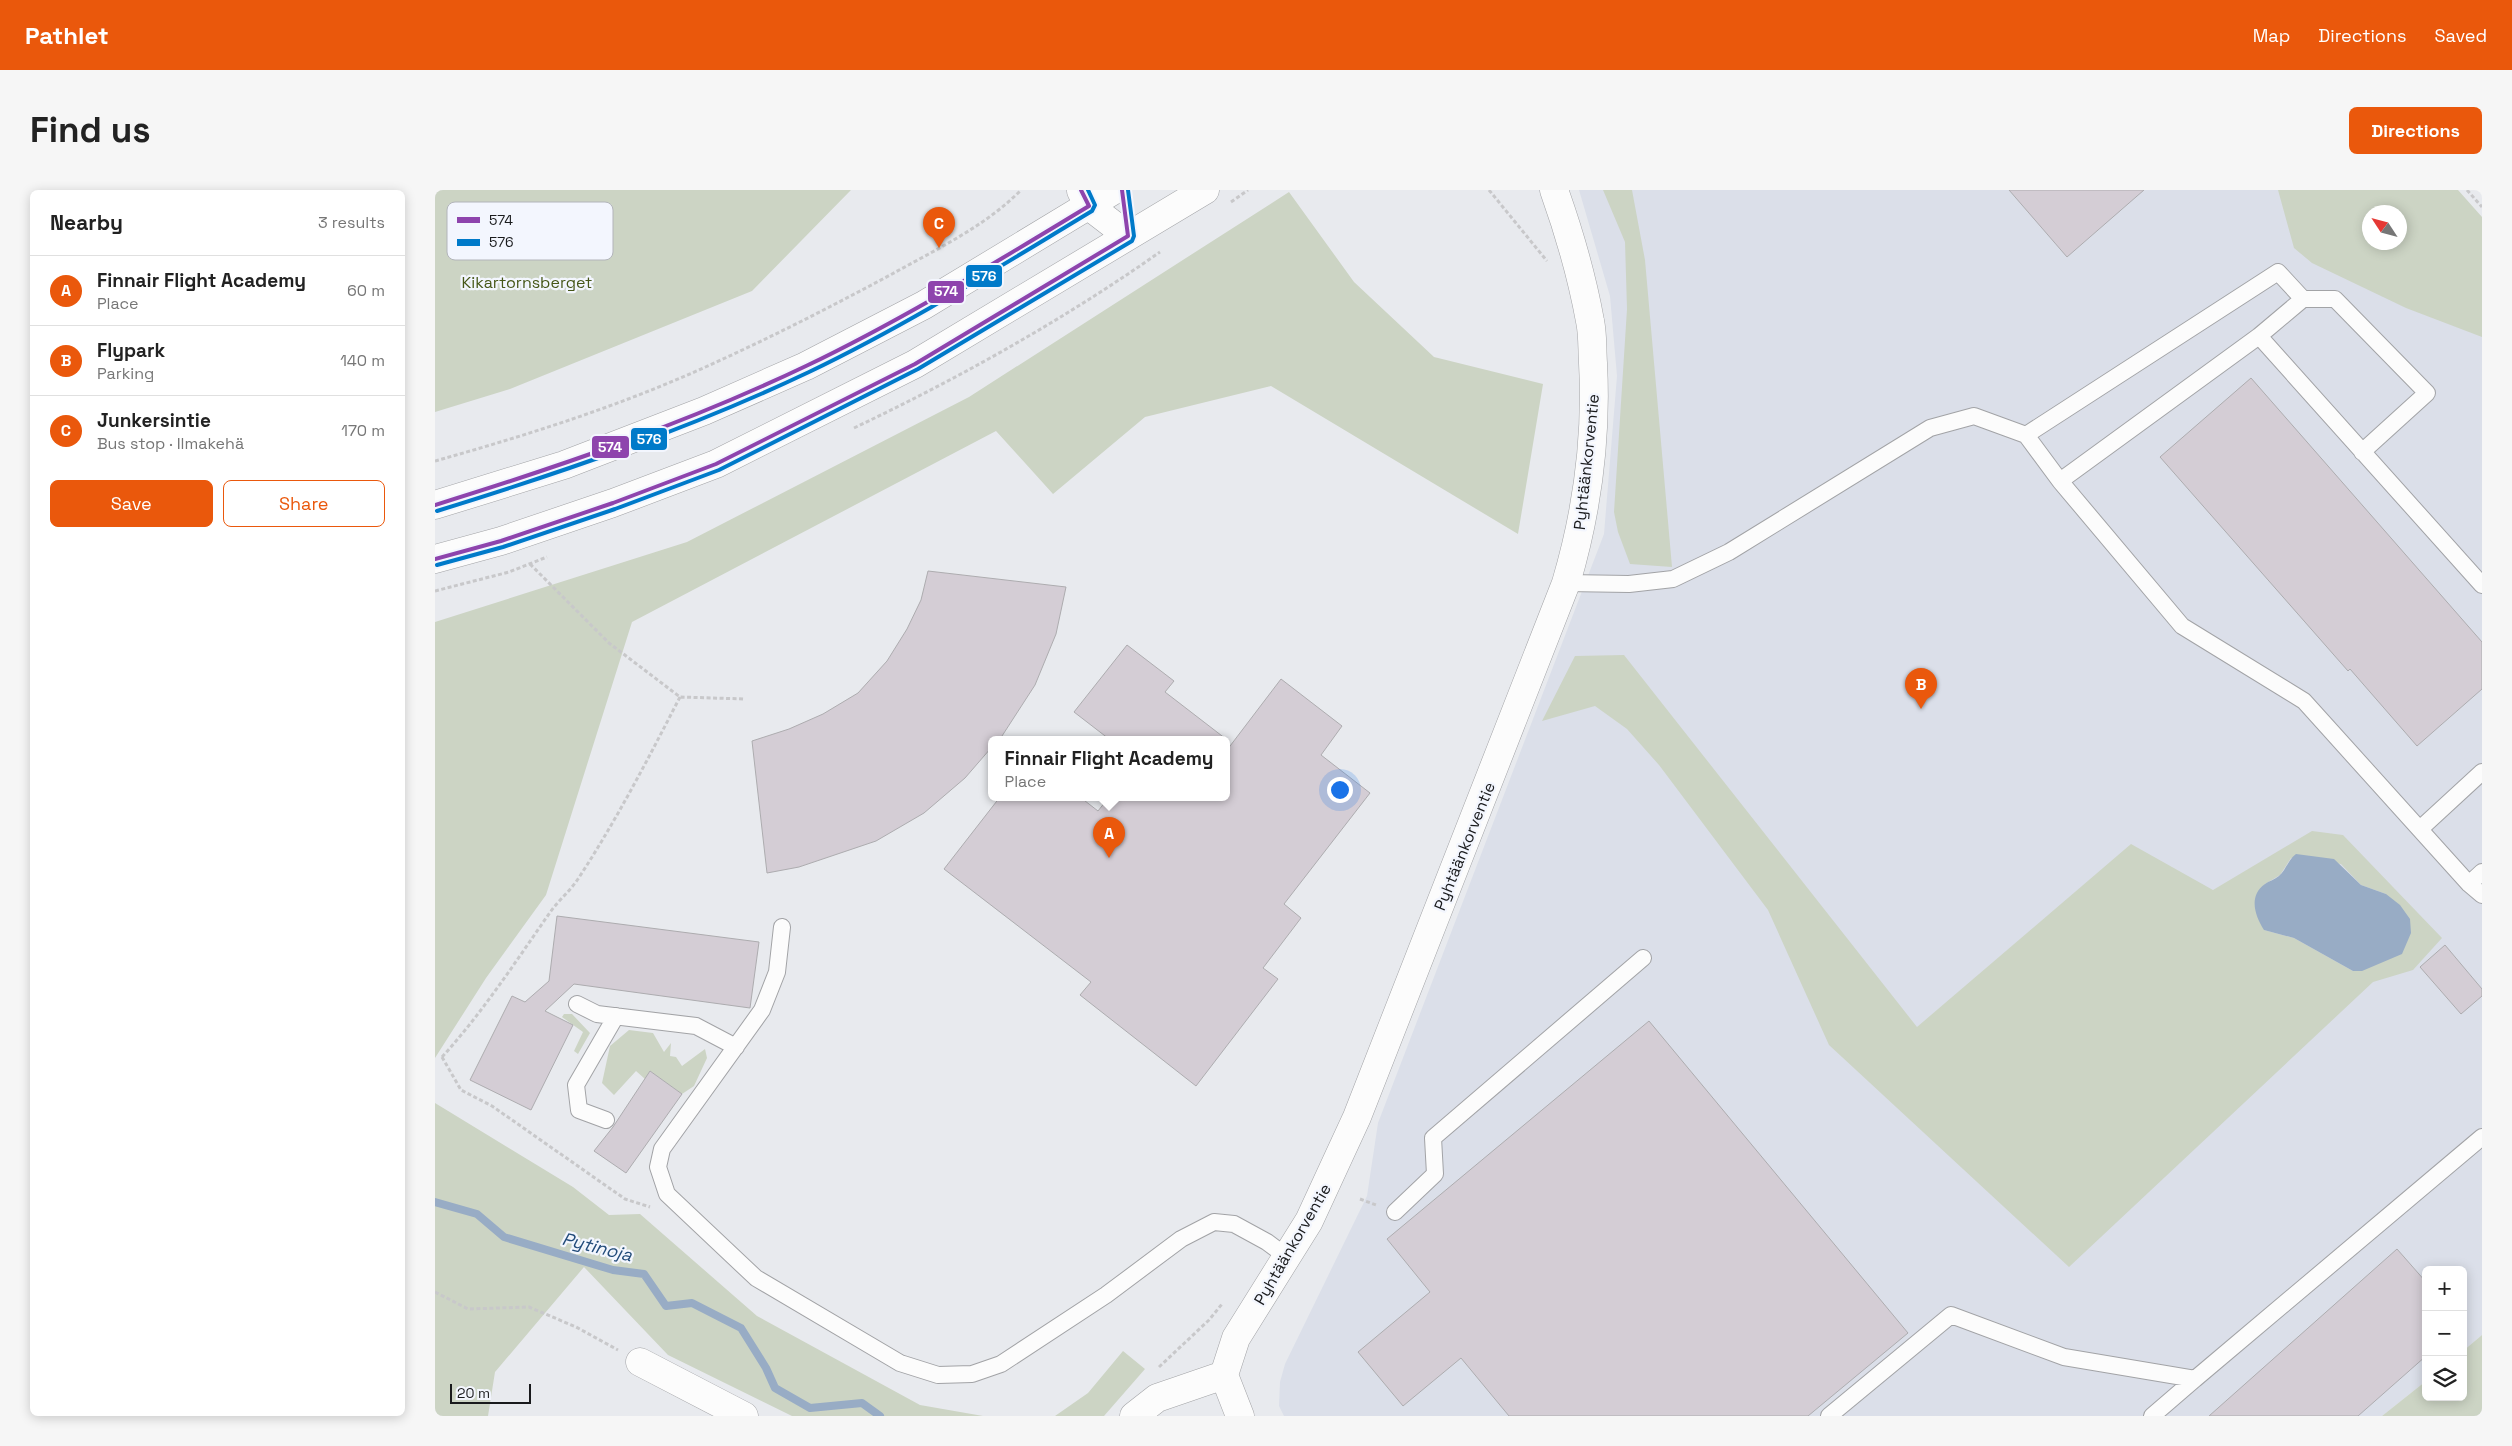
<!DOCTYPE html>
<html lang="en">
<head>
<meta charset="utf-8">
<style>
	body { margin:0; font-family:"Space Grotesk",sans-serif; background:#f6f6f6; color:#222 }
	.controls { position:absolute; right:15px; bottom:15px; display:grid; overflow:hidden; border-radius:8px; box-shadow:0 2px 12px #0003 }
	.controls button { width:45px; height:45px; display:grid; place-items:center; padding:0; border:0; border-bottom:1px solid #e0e0e0; background:#fff; color:#222; font:25px sans-serif }
	.compass { position:absolute; left:1927px; top:15px; width:45px; height:45px; border-radius:50%; background:#fff; box-shadow:0 2px 12px #0003; rotate:306deg }
	.scale { position:absolute; left:15px; bottom:12px; width:81px; box-sizing:border-box; padding-left:5px; border:2px solid #191a1c; border-top:0; font-size:14px; line-height:18px; white-space:nowrap; color:#191a1c; -webkit-text-stroke:4px #f3f6fe; paint-order:stroke }
	.you { position:absolute; left:904px; top:599px; width:18px; height:18px; margin:-12px; border:4px solid #fff; border-radius:50%; background:#1a73e8; box-shadow:0 0 0 8px #1a73e833 }
	.badge { display:grid; place-items:center; width:32px; height:32px; border-radius:50%; background:#ea580c; color:#fff; font-size:16px; font-weight:700 }
	.pin { position:absolute; translate:-50% -41px; filter:drop-shadow(0 1px 2px #0008) }
	.pin::after { content:''; position:absolute; top:26px; width:18px; height:15px; background:inherit; clip-path:polygon(0 0,100% 0,50% 100%) }
	.popup { position:absolute; left:553px; top:546px; width:242px; height:65px; box-sizing:border-box; display:grid; place-content:center; border-radius:8px; background:#fff; filter:drop-shadow(0 1px 4px #0005); font-size:16px; white-space:nowrap; color:#767676 }
	.popup b { font-size:19px; color:#222 }
	.popup::after { content:''; position:absolute; left:50%; top:100%; margin-left:-10px; border:10px solid transparent; border-top-color:#fff }
	.list { margin:0; padding:0; list-style:none }
	h2 { display:flex; justify-content:space-between; align-items:center; height:65px; margin:0; padding:0 20px; font-size:21px }
	h2 small { font-size:16px; font-weight:400; color:#767676 }
	.list li { display:grid; grid-template-columns:32px 1fr auto; gap:15px; align-items:center; box-sizing:border-box; height:70px; padding:0 20px; border-top:1px solid #e0e0e0 }
	.list b { display:block; font-size:19px; white-space:nowrap }
	.list p { margin:0; font-size:16px; white-space:nowrap; color:#767676 }
	.list em { font-size:16px; font-style:normal; color:#767676 }
	.actions { display:flex; gap:10px; padding:15px 20px }
	.actions a { flex:1; padding:11px 0; border:1px solid #ea580c; border-radius:8px; text-align:center; font-size:18px; color:#ea580c }
	.actions .main { background:#ea580c; color:#fff }
	.icon { flex:none; width:28px; height:28px; fill:none; stroke:currentColor; stroke-width:2; stroke-linecap:round; stroke-linejoin:round }
	.map { position:relative; flex:none; width:2047px; height:1226px; overflow:hidden; border-radius:8px }
	header { display:flex; align-items:center; gap:30px; box-sizing:border-box; height:70px; padding:0 25px; background:#ea580c; color:#fff }
	header strong { font-size:24px }
	nav { display:flex; gap:28px; margin-inline-start:auto; font-size:18px }
	.intro { display:flex; align-items:center; justify-content:space-between; box-sizing:border-box; height:120px; padding:0 30px }
	h1 { margin:0; font-size:35px }
	.button { padding:12px 22px; border-radius:8px; background:#ea580c; color:#fff; font-size:18px; font-weight:700 }
	main { display:flex; gap:30px; padding:0 30px }
	aside { flex:1; background:#fff; border-radius:8px; box-shadow:0 2px 12px #0003 }
	.map>svg:first-child { display:block }
</style>
</head>
<body>
<header>
<strong>Pathlet</strong>
<nav><a>Map</a><a>Directions</a><a>Saved</a></nav>
</header>
<div class="intro"><h1>Find us</h1><a class="button">Directions</a></div>
<main>
<aside>
<h2>Nearby<small>3 results</small></h2>
<ul class="list">
<li><span class="badge">A</span><div><b>Finnair Flight Academy</b><p>Place</p></div><em>60 m</em></li>
<li><span class="badge">B</span><div><b>Flypark</b><p>Parking</p></div><em>140 m</em></li>
<li><span class="badge">C</span><div><b>Junkersintie</b><p>Bus stop · Ilmakehä</p></div><em>170 m</em></li>
</ul>
<div class="actions"><a class="main">Save</a><a>Share</a></div>
</aside>
<div class="map">
<svg width="2047" height="1226" viewBox="0 0 2047 1226">
	<rect width="100%" height="100%" fill="#e8eaee"/>
	<!-- built -->
	<path fill="#dbdfe9" fill-rule="evenodd" d="M 1144,0 L 1992,0 L 2047,60 L 2047,1145 L 2028,1161 L 2028,1080 L 1991,1080 L 1991,1191 L 1947,1226 L 849,1226 L 844,1216 L 845,1192 L 850,1174 L 932,1006 L 943,933 L 1169,344 L 1182,186 L 1175,106 ZM 1934,22 L 1964,22 L 1964,52 L 1934,52 Z"/>
	<!-- green -->
	<path fill="#ccd4c4" fill-rule="evenodd" d="M 0,0 L 416,0 L 317,101 L 75,199 L 0,222 Z
		M 1168,0 L 1197,0 L 1210,70 L 1237,377 L 1195,374 L 1183,342 L 1179,322 L 1192,119 L 1190,52 Z
		M 1843,0 L 2023,0 L 2047,27 L 2047,147 L 1971,118 L 1877,73 L 1859,58 ZM 1934,22 L 1964,22 L 1964,52 L 1934,52 Z
		M 854,2 L 919,92 L 999,167 L 1108,194 L 1083,344 L 836,196 L 710,227 L 618,304 L 561,241 L 197,432 L 111,705 L 51,788 L 0,868 L 0,432 L 252,352 L 534,207 Z
		M 1189,465 L 1482,837 L 1696,654 L 1778,700 L 1877,641 L 1908,645 L 2007,748 L 1978,780 L 1938,792 L 1634,1077 L 1394,855 L 1333,720 L 1224,575 L 1192,539 L 1160,516 L 1107,531 L 1140,466 ZM 1856,668 L 1906,674 L 1926,695 L 1951,704 L 1918,781 L 1859,748 L 1829,740 L 1830,694 L 1845,685 Z
		M 129,824 L 137,824 L 155,843 L 143,864 L 139,861 L 148,842 L 127,827 Z
		M 194,840 L 218,843 L 229,862 L 236,853 L 235,866 L 241,867 L 247,876 L 270,859 L 272,868 L 259,896 L 247,904 L 215,881 L 210,889 L 201,881 L 179,905 L 167,893 L 175,856 Z
		M 0,913 L 138,997 L 174,1025 L 205,1024 L 322,1126 L 485,1215 L 548,1226 L 357,1226 L 233,1165 L 149,1077 L 60,1182 L 53,1226 L 0,1226 Z
		M 2047,1145 L 2047,1226 L 1947,1226 L 1991,1191 L 1991,1207 L 2028,1207 L 2028,1161 Z
		M 688,1161 L 710,1179 L 669,1226 L 620,1226 L 653,1203 Z"/>
	<!-- water -->
	<path fill="#98acc5" d="M 1861,664 L 1899,669 L 1926,695 L 1951,704 L 1965,715 L 1975,729 L 1976,743 L 1967,764 L 1927,781 L 1918,781 L 1859,748 L 1829,740 C 1820,726 1813,706 1830,694 C 1834,691 1839,690 1844,686 C 1851,680 1853,670 1861,664 Z"/>
	<g fill="none" stroke-linecap="round" stroke-linejoin="round">
		<!-- stream -->
		<path stroke="#98acc5" stroke-width="8" d="M 0,1012 L 42,1024 L 69,1047 L 178,1080 L 209,1084 L 231,1116 L 257,1113 L 306,1138 L 331,1178 L 340,1198 L 375,1218 L 427,1213 L 445,1226"/>
	</g>
	<!-- building -->
	<path fill="#d4cdd5" stroke="#adacaf" d="M 1574,0 L 1709,0 L 1632,67 Z
		M 1816,188 L 2047,452 L 2047,499 L 1982,556 L 1915,479 L 1913,481 L 1725,267 Z
		M 493,381 L 631,397 L 621,444 L 600,495 L 567,546 L 564,549 L 556,549 L 556,558 L 530,588 L 489,623 L 441,651 L 364,677 L 332,683 L 317,551 L 354,539 L 388,524 L 423,503 L 452,471 L 472,439 L 486,410 Z
		M 692,455 L 739,491 L 730,502 L 791,549 L 674,549 L 639,522 Z
		M 846,489 L 907,536 L 886,565 L 935,603 L 849,714 L 866,728 L 828,778 L 843,789 L 761,896 L 645,805 L 656,792 L 509,679 L 565,607 L 645,607 L 663,621 L 674,607 L 792,607 L 792,560 Z
		M 122,726 L 324,752 L 315,818 L 139,794 L 110,821 L 138,835 L 96,920 L 35,890 L 77,806 L 90,812 L 114,791 Z
		M 2010,755 L 2047,799 L 2047,806 L 2026,824 L 1985,777 Z
		M 1214,831 L 1473,1143 L 1373,1226 L 1074,1226 L 1026,1168 L 968,1216 L 923,1162 L 995,1102 L 952,1049 Z
		M 215,881 L 247,904 L 191,983 L 159,961 L 178,937 Z
		M 1962,1059 L 1991,1092 L 1991,1166 L 1923,1226 L 1774,1226 Z"/>
	<g fill="none" stroke-linecap="round" stroke-linejoin="round">
		<defs>
			<path id="service" d="M 1824,146 L 2047,395
				M 1591,245 L 1843,82 L 1868,109
				M 1625,291 L 1824,146 L 1868,109 L 1900,109 L 1992,203 L 1927,262
				M 1131,393 L 1194,394 L 1238,389 L 1294,362 L 1495,238 L 1539,226 L 1591,245 L 1625,291 L 1747,436 L 1869,511 L 2034,694 L 2047,705
				M 1985,639 L 2047,582
				M 2034,694 L 2047,682
				M 347,737 L 342,782 L 327,820 L 227,959 L 223,977 L 232,1004 L 321,1088 L 465,1173 L 503,1185 L 537,1184 L 566,1174 L 671,1105 L 746,1049 L 779,1032 L 799,1034 L 832,1052 L 852,1067
				M 142,814 L 162,824 L 261,836 L 301,857
				M 171,930 L 144,920 L 141,895 L 181,826
				M 960,1022 L 1000,984 L 998,948 L 1208,768
				M 1394,1226 L 1516,1125 L 1629,1167 L 1760,1189 L 2047,947
				M 1717,1226 L 1760,1189"/>
			<path id="minor" d="M 205,1172 L 309,1226
				M 789,1185 L 801,1148 L 874,1031 L 922,927 L 1131,393 C 1152,322 1162,247 1158,173 C 1157,159 1158,145 1155,131 C 1147,87 1134,42 1119,0
				M 789,1185 L 805,1226
				M 699,1226 L 722,1208 L 789,1185"/>
			<path id="secondary" d="M 646,1 L 654,16 L 693,46
				M 0,315 L 129,275 L 269,221 L 371,176 L 489,115 L 679,0
				M 0,369 L 66,351 L 178,313 L 281,274 L 480,174 L 770,0"/>
		</defs>
		<!-- service casing -->
		<use href="#service" stroke="#a2a3a6" stroke-width="18"/>
		<!-- minor casing -->
		<use href="#minor" stroke="#a2a3a6" stroke-width="29"/>
		<!-- secondary casing -->
		<use href="#secondary" stroke="#a2a3a6" stroke-width="29"/>
		<!-- path -->
		<path stroke="#c8c8ca" stroke-width="3" stroke-dasharray="4 2.5" stroke-linecap="butt" d="M 1054,0 L 1112,71
			M 2032,0 L 2047,17
			M 796,12 L 813,0
			M 419,238 C 526,187 628,130 725,62
			M 0,271 C 86,247 175,219 257,183 C 325,153 392,119 457,84 C 500,60 551,36 586,0
			M 95,374 L 174,453 L 245,507 L 310,509
			M 0,401 L 74,382 L 112,367
			M 7,867 C 48,822 81,771 116,721 C 124,710 135,701 143,689 C 181,631 213,569 245,507
			M 7,867 L 26,900 L 57,916 L 190,1009 L 215,1017
			M 925,1009 L 941,1015
			M 0,1102 L 33,1119 L 94,1117 L 141,1137 L 183,1160
			M 724,1177 L 774,1130 L 787,1114"/>
		<!-- service -->
		<use href="#service" stroke="#fcfcfc" stroke-width="16"/>
		<!-- minor -->
		<use href="#minor" stroke="#fcfcfc" stroke-width="28"/>
		<!-- secondary -->
		<use href="#secondary" stroke="#fcfcfc" stroke-width="28"/>
		<defs>
			<path id="bus-1" d="M 0,315 C 126,276 252,233 371,176 C 469,129 561,72 654,16 L 646,0
				M 0,369 L 66,351 L 178,313 L 281,274 L 480,174 L 693,46 L 687,0"/>
			<path id="bus-2" d="M 2,321 C 128,282 254,239 374,182 C 472,135 564,77 657,21 L 660,15 L 653,0
				M 2,375 L 68,357 L 180,319 L 284,280 L 483,179 L 697,51 L 699,46 L 693,0"/>
		</defs>
		<!-- bus-1 casing -->
		<use href="#bus-1" stroke="#f3f6fe" stroke-width="8"/>
		<!-- bus-2 casing -->
		<use href="#bus-2" stroke="#f3f6fe" stroke-width="8"/>
		<!-- bus-1 -->
		<use href="#bus-1" stroke="#8e44ad" stroke-width="4"/>
		<!-- bus-2 -->
		<use href="#bus-2" stroke="#007ac9" stroke-width="4"/>
	</g>
	<g text-anchor="middle" stroke-width="4.5" stroke-linejoin="round" paint-order="stroke">
		<!-- park labels -->
		<g font-size="16" fill="#465718" stroke="#f3f6fe">
			<text x="92" y="98">Kikartornsberget</text>
		</g>
		<!-- street labels -->
		<g font-size="16" fill="#191a1c" stroke="#f3f6fe">
			<text transform="translate(1151 272) rotate(-84)" y="6">Pyhtäänkorventie</text>
			<text transform="translate(1029 656) rotate(-68)" y="6">Pyhtäänkorventie</text>
			<text transform="translate(857 1054) rotate(-60)" y="6">Pyhtäänkorventie</text>
		</g>
		<!-- water labels -->
		<g font-size="18" font-style="italic" fill="#234c7a" stroke="#f3f6fe">
			<text transform="translate(162 1057) rotate(14)" y="6">Pytinoja</text>
		</g>
	</g>
	<!-- legend -->
	<rect x="12" y="12" width="166" height="58" rx="8" fill="#f3f6fe" stroke="#b2b4ba" stroke-width="1"/>
	<rect x="22" y="27" width="23" height="6" fill="#8e44ad"/>
	<rect x="22" y="49" width="23" height="7" fill="#007ac9"/>
	<g font-size="14" fill="#191a1c">
		<text x="54" y="35">574</text>
		<text x="54" y="57">576</text>
	</g>
	<g stroke="#f3f6fe" stroke-width="2">
		<rect x="530" y="74" width="38" height="24" rx="5" fill="#007ac9"/>
		<rect x="492" y="90" width="38" height="24" rx="5" fill="#8e44ad"/>
		<rect x="195" y="237" width="38" height="24" rx="5" fill="#007ac9"/>
		<rect x="156" y="245" width="39" height="24" rx="5" fill="#8e44ad"/>
	</g>
	<g font-size="14" text-anchor="middle" font-weight="bold" fill="#fff">
		<text x="549" y="91">576</text>
		<text x="511" y="106">574</text>
		<text x="214" y="254">576</text>
		<text x="175" y="262">574</text>
	</g>
</svg>
<div class="controls">
<button>+</button>
<button>−</button>
<button><svg class="icon" aria-label="layers" viewBox="0 0 24 24"><path d="M12 4l9 5-9 5-9-5zM3 14l9 5 9-5"/></svg></button>
</div>
<svg class="compass" viewBox="-18 -18 36 36"><path d="M0-13l5 13h-10z" fill="#e53935"/><path d="M0 13l5-13h-10z" fill="#767676"/></svg>
<div class="scale">20 m</div>
<div class="you"></div>
<div class="pin badge" style="left:674px;top:668px">A</div>
<div class="popup"><b>Finnair Flight Academy</b>Place</div>
<div class="pin badge" style="left:1486px;top:519px">B</div>
<div class="pin badge" style="left:504px;top:58px">C</div>
</div>
</main>
</body>
</html>
